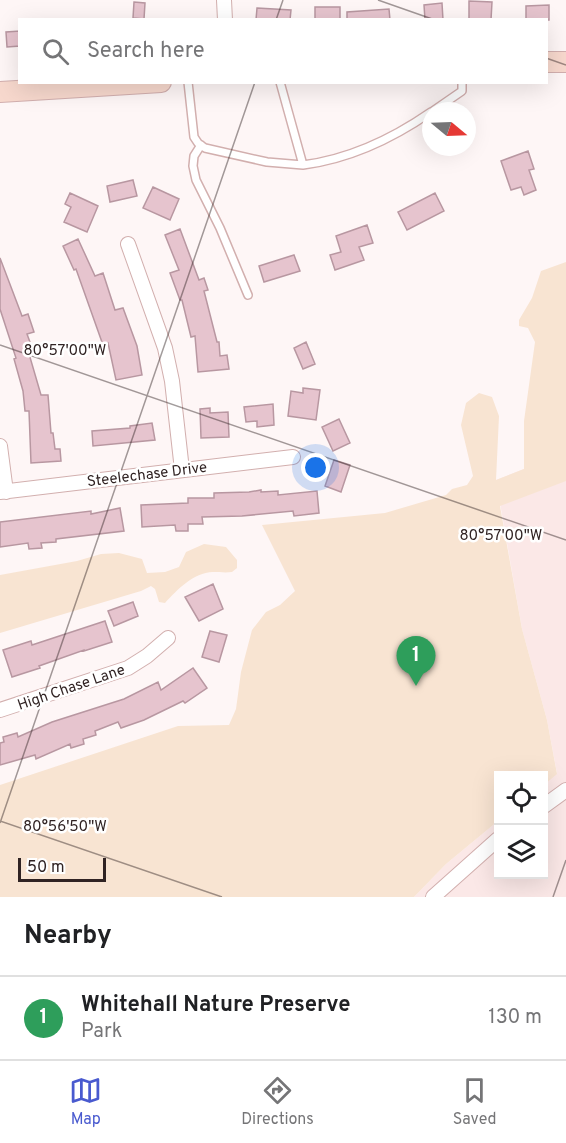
<!DOCTYPE html>
<html lang="en">
<head>
<meta charset="utf-8">
<style>
	body { margin:0; font-family:Overpass,sans-serif; background:#f2f2f2; color:#202124 }
	.controls { position:absolute; right:18px; bottom:18px; display:grid; overflow:hidden; border-radius:0px; box-shadow:0 6px 24px #0002 }
	.controls button { width:54px; height:54px; display:grid; place-items:center; padding:0; border:0; border-bottom:2px solid #e0e0e0; background:#fff; color:#202124; font:30px sans-serif }
	.compass { position:absolute; left:422px; top:102px; width:54px; height:54px; border-radius:50%; background:#fff; box-shadow:0 6px 24px #0002; rotate:109deg }
	.scale { position:absolute; left:18px; bottom:15px; width:88px; box-sizing:border-box; padding-left:6px; border:3px solid #302323; border-top:0; font-size:16px; line-height:21px; white-space:nowrap; color:#302323; -webkit-text-stroke:4px #fff; paint-order:stroke }
	.you { position:absolute; left:316px; top:468px; width:21px; height:21px; margin:-15px; border:4px solid #fff; border-radius:50%; background:#1a73e8; box-shadow:0 0 0 9px #1a73e833 }
	.badge { display:grid; place-items:center; width:39px; height:39px; border-radius:50%; background:#495acf; color:#fff; font-size:20px; font-weight:700 }
	.pin { position:absolute; translate:-50% -50px; filter:drop-shadow(0 2px 3px #0008) }
	.pin::after { content:''; position:absolute; top:32px; width:21px; height:18px; background:inherit; clip-path:polygon(0 0,100% 0,50% 100%) }
	.list { margin:0; padding:0; list-style:none }
	h2 { display:flex; justify-content:space-between; align-items:center; height:78px; margin:0; padding:0 24px; font-size:26px }
	h2 small { font-size:20px; font-weight:400; color:#757577 }
	.list li { display:grid; grid-template-columns:39px 1fr auto; gap:18px; align-items:center; box-sizing:border-box; height:84px; padding:0 24px; border-top:2px solid #e0e0e0 }
	.list b { display:block; font-size:22px; white-space:nowrap }
	.list p { margin:0; font-size:20px; white-space:nowrap; color:#757577 }
	.list em { font-size:20px; font-style:normal; color:#757577 }
	.icon { flex:none; width:33px; height:33px; fill:none; stroke:currentColor; stroke-width:2; stroke-linecap:round; stroke-linejoin:round }
	.map { position:relative; flex:none; width:566px; height:897px; overflow:hidden }
	.search { position:absolute; background:#fff; box-shadow:0 6px 24px #0002; left:18px; right:18px; top:18px; height:66px; display:flex; align-items:center; gap:15px; box-sizing:border-box; padding:0 21px; border-radius:0px; color:#757577; font-size:22px }
	.sheet { height:162px; background:#fff }
	nav { display:flex; justify-content:space-around; align-items:center; box-sizing:border-box; height:84px; border-top:2px solid #e0e0e0; background:#fff; font-size:16px; color:#757577 }
	nav a { display:grid; justify-items:center; gap:3px }
	nav .on { color:#495acf }
	.map>svg:first-child { display:block }
</style>
</head>
<body>
<div class="map">
<svg width="566" height="897" viewBox="0 0 566 897">
	<rect width="100%" height="100%" fill="#fef6f6"/>
	<!-- built -->
	<path fill="#fbe8e7" d="M 566,452 L 566,897 L 414,897 L 446,864 L 498,821 L 498,874 L 544,874 L 544,785 L 557,773 L 547,720 L 522,629 L 496,480 Z"/>
	<!-- green -->
	<path fill="#f8e4d2" d="M 566,262 L 566,481 L 500,506 L 522,629 L 547,720 L 557,774 L 544,785 L 544,776 L 498,776 L 498,821 L 446,864 L 414,897 L 0,897 L 0,785 L 178,726 L 229,725 L 236,709 L 241,672 L 252,630 L 266,612 L 280,605 L 295,591 L 262,525 L 385,513 L 446,495 L 452,489 L 467,485 L 473,476 L 461,425 L 466,403 L 479,393 L 492,397 L 499,416 L 496,480 L 524,469 L 524,421 L 535,342 L 528,328 L 519,326 L 519,320 L 532,298 L 541,271 Z
		M 204,544 L 226,547 L 237,560 L 237,568 L 232,572 C 225,573 220,572 213,572 C 193,573 178,589 165,603 L 159,602 L 155,589 L 151,586 L 141,591 L 0,633 L 0,575 L 77,561 L 101,554 L 119,553 L 142,559 L 147,573 L 165,572 L 179,567 L 186,552 Z"/>
	<!-- building -->
	<path fill="#e6c4ce" stroke="#b897a1" stroke-width="1.5" d="M 469,1 L 492,2 L 491,20 L 469,20 Z
		M 134,2 L 145,3 L 144,19 L 133,18 Z
		M 442,3 L 443,20 L 425,20 L 424,5 Z
		M 549,5 L 549,20 L 526,20 L 526,6 Z
		M 315,7 L 340,7 L 340,20 L 315,20 Z
		M 257,8 L 291,10 L 290,20 L 256,20 Z
		M 389,9 L 390,20 L 347,20 L 347,12 Z
		M 20,31 L 20,46 L 7,47 L 6,32 Z
		M 528,151 L 534,169 L 529,170 L 536,190 L 524,195 L 521,187 L 511,190 L 501,161 Z
		M 133,180 L 137,196 L 110,202 L 107,186 Z
		M 153,187 L 179,199 L 170,220 L 143,208 Z
		M 70,193 L 98,206 L 87,232 L 64,222 L 71,207 L 65,204 Z
		M 435,193 L 444,211 L 407,230 L 398,212 Z
		M 367,225 L 373,243 L 359,247 L 364,260 L 335,270 L 330,255 L 341,252 L 336,236 Z
		M 180,229 L 199,280 L 204,278 L 208,290 L 204,291 L 217,342 L 219,342 L 220,356 L 227,355 L 229,369 L 198,372 L 195,336 L 191,337 L 182,300 L 180,300 L 170,273 L 179,270 L 165,235 Z
		M 78,239 L 95,276 L 103,273 L 115,310 L 123,308 L 137,346 L 142,375 L 116,380 L 108,343 L 103,345 L 76,269 L 74,270 L 63,246 Z
		M 294,255 L 300,271 L 264,282 L 259,266 Z
		M 0,258 L 22,316 L 28,314 L 34,332 L 27,334 L 31,345 L 27,347 L 41,395 L 48,395 L 51,433 L 53,433 L 55,449 L 60,449 L 61,461 L 31,463 L 29,411 L 25,411 L 23,391 L 14,359 L 16,358 L 0,309 Z
		M 306,342 L 315,364 L 303,369 L 294,348 Z
		M 303,388 L 320,390 L 316,420 L 288,416 L 291,391 L 303,393 Z
		M 273,404 L 274,425 L 257,427 L 257,421 L 246,422 L 244,407 Z
		M 210,408 L 210,413 L 228,412 L 229,437 L 201,438 L 200,409 Z
		M 339,419 L 350,443 L 333,451 L 322,427 Z
		M 152,423 L 155,440 L 93,446 L 92,431 L 130,428 L 130,426 Z
		M 334,460 L 350,465 L 341,492 L 325,486 Z
		M 261,490 L 261,492 L 278,491 L 278,495 L 317,491 L 319,513 L 294,516 L 293,511 L 242,516 L 202,517 L 203,524 L 188,524 L 188,531 L 176,531 L 175,525 L 142,527 L 141,505 L 188,503 L 188,498 L 214,498 L 214,493 L 249,492 Z
		M 120,508 L 124,531 L 56,539 L 56,542 L 41,543 L 42,548 L 29,549 L 28,543 L 0,547 L 0,522 L 91,511 L 91,514 Z
		M 213,584 L 223,609 L 199,621 L 185,597 Z
		M 133,602 L 138,616 L 114,626 L 108,611 Z
		M 105,621 L 112,642 L 84,651 L 84,650 L 39,666 L 40,668 L 12,677 L 3,650 L 31,641 L 32,645 Z
		M 210,631 L 227,635 L 219,662 L 202,657 Z
		M 193,668 L 207,688 L 185,703 L 183,701 L 144,720 L 121,728 L 118,722 L 95,731 L 96,735 L 83,739 L 84,744 L 71,748 L 70,744 L 36,759 L 35,755 L 0,765 L 0,743 L 4,742 L 3,737 L 17,733 L 18,737 L 52,722 L 124,699 L 158,682 L 161,690 Z"/>
	<g fill="none" stroke-linecap="round" stroke-linejoin="round">
		<defs>
			<path id="lane" d="M 188,82 L 194,137 L 198,143 L 205,148 L 267,162 L 303,165
				M 280,82 L 303,165 C 350,159 392,139 431,112
				M 433,111 L 462,91 L 462,82
				M 201,145 L 194,156 L 193,166 L 196,180 L 220,228 L 248,295"/>
			<path id="street" d="M 224,0 L 225,20
				M 128,244 L 165,348 L 172,381 L 182,470
				M 0,446 L 6,492
				M 0,492 L 293,457
				M 0,710 L 128,668 L 147,656 L 168,638
				M 544,806 L 566,790
				M 433,897 L 498,839"/>
			<path id="secondary" d="M 546,62 L 566,62
				M 0,92 L 161,82"/>
		</defs>
		<!-- lane casing -->
		<use href="#lane" stroke="#d2afae" stroke-width="10"/>
		<!-- street casing -->
		<use href="#street" stroke="#d2afae" stroke-width="16"/>
		<!-- secondary casing -->
		<use href="#secondary" stroke="#d2afae" stroke-width="22"/>
		<!-- lane -->
		<use href="#lane" stroke="#fff" stroke-width="7"/>
		<!-- street -->
		<use href="#street" stroke="#fff" stroke-width="14"/>
		<!-- secondary -->
		<use href="#secondary" stroke="#f7d8cd" stroke-width="20"/>
	</g>
	<!-- ticks -->
	<path fill="none" stroke="#302323" stroke-width="1.5" stroke-opacity="0.45" d="M 378,0 L 435,20M 276,20 L 283,0M 546,58 L 566,65M 0,345 L 566,540M 0,821 L 222,897M 0,823 L 255,82M 553,897 L 566,860"/>
	<g text-anchor="middle" stroke-width="5" stroke-linejoin="round" paint-order="stroke">
		<!-- street labels -->
		<g font-size="15" fill="#302323" stroke="#fff">
			<text transform="translate(147 474) rotate(-7)" y="5">Steelechase Drive</text>
			<text transform="translate(71 687) rotate(-19)" y="5">High Chase Lane</text>
		</g>
	</g>
	<g font-size="15" text-anchor="middle" fill="#302323" stroke="#fff" stroke-width="5" stroke-linejoin="round" paint-order="stroke">
		<text x="65" y="355">80°57'00"W</text>
		<text x="501" y="540">80°57'00"W</text>
		<text x="65" y="831">80°56'50"W</text>
	</g>
</svg>
<div class="controls">
<button><svg class="icon" aria-label="locate" viewBox="0 0 24 24"><circle cx="12" cy="12" r="6"/><path d="M12 2v4M12 18v4M2 12h4M18 12h4"/></svg></button>
<button><svg class="icon" aria-label="layers" viewBox="0 0 24 24"><path d="M12 4l9 5-9 5-9-5zM3 14l9 5 9-5"/></svg></button>
</div>
<svg class="compass" viewBox="-18 -18 36 36"><path d="M0-13l5 13h-10z" fill="#e53935"/><path d="M0 13l5-13h-10z" fill="#757577"/></svg>
<div class="scale">50 m</div>
<div class="you"></div>
<div class="pin badge" style="left:416px;top:686px;background:#2e9e5b">1</div>
<div class="search"><svg class="icon" aria-label="search" viewBox="0 0 24 24"><circle cx="10" cy="10" r="6"/><path d="M15 15l6 6"/></svg>Search here</div>
</div>
<section class="sheet">
<h2>Nearby<small></small></h2>
<ul class="list">
<li><span class="badge" style="background:#2e9e5b">1</span><div><b>Whitehall Nature Preserve</b><p>Park</p></div><em>130 m</em></li>
</ul>
</section>
<nav>
<a class="on"><svg class="icon" aria-label="map" viewBox="0 0 24 24"><path d="M3 6l6-2 6 2 6-2v14l-6 2-6-2-6 2zM9 4v14M15 6v14"/></svg>Map</a>
<a><svg class="icon" aria-label="directions" viewBox="0 0 24 24"><path d="M12 3l9 9-9 9-9-9zM9 14v-3h6M13 9l2 2-2 2"/></svg>Directions</a>
<a><svg class="icon" aria-label="saved" viewBox="0 0 24 24"><path d="M7 4h10v16l-5-4-5 4z"/></svg>Saved</a>
</nav>
</body>
</html>
